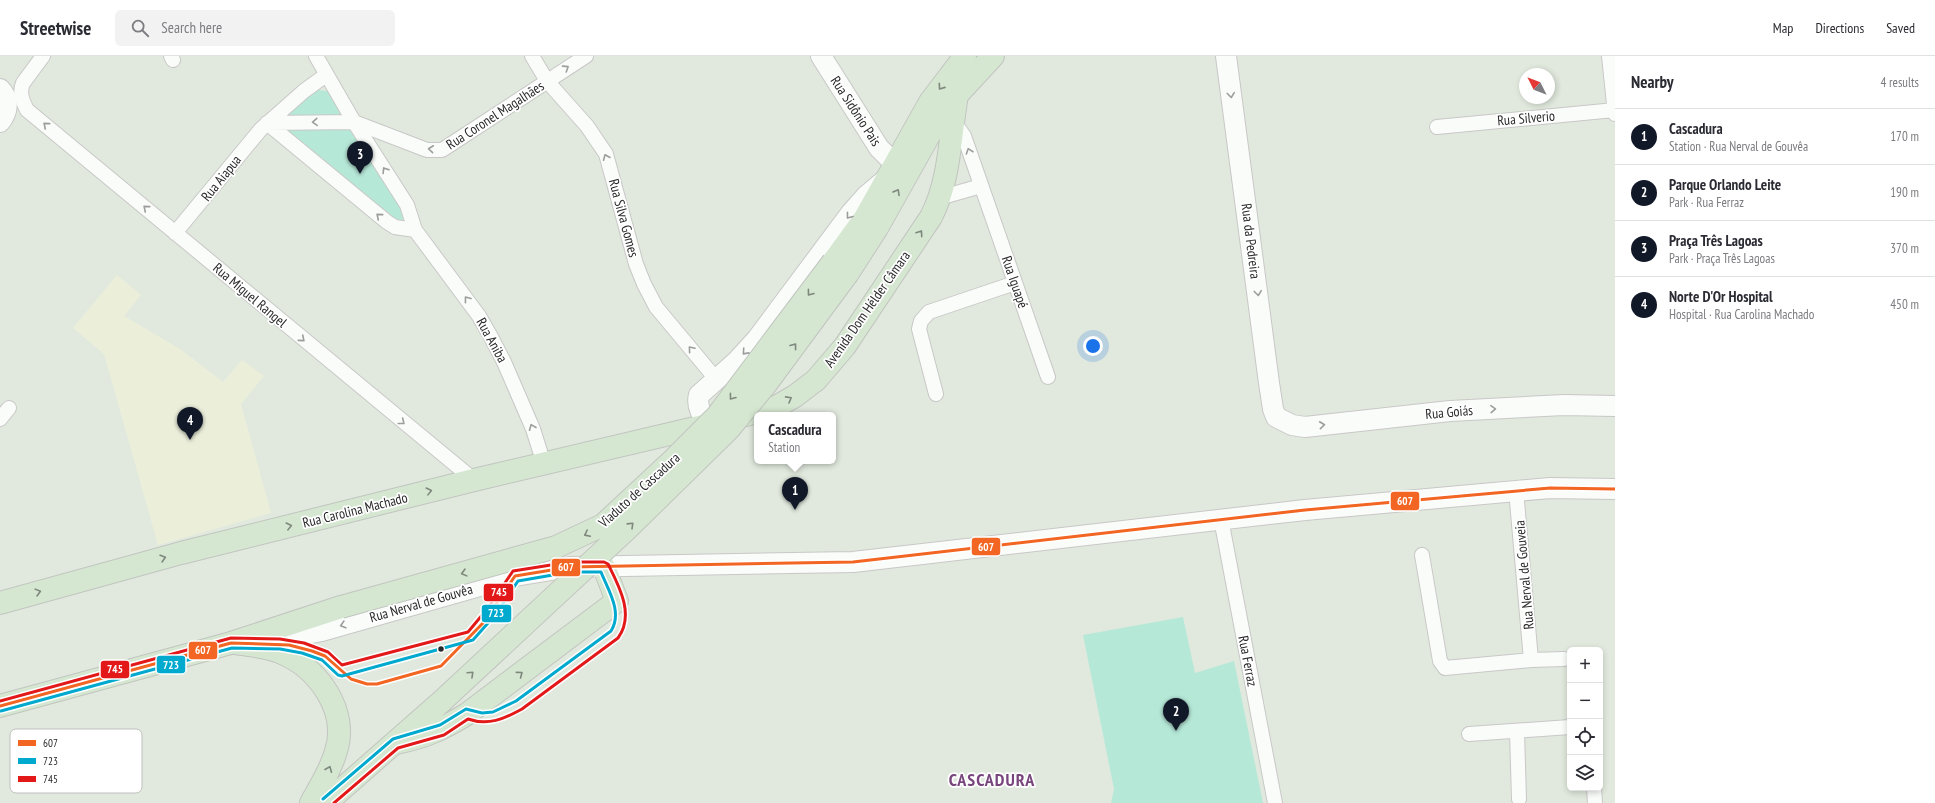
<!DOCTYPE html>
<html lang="en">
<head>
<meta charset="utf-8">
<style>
	body { margin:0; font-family:"PT Sans Narrow",sans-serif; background:#f2f2f3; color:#2b2b33 }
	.controls { position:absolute; right:12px; bottom:12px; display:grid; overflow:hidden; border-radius:6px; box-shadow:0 2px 6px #0003 }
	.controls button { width:36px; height:36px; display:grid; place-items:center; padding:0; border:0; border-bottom:1px solid #e1e1e2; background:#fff; color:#2b2b33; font:20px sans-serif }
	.compass { position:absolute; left:1519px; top:12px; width:36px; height:36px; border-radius:50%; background:#fff; box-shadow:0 2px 6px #0003; rotate:312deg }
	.you { position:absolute; left:1093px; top:290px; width:14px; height:14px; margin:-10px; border:3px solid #fff; border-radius:50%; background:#1a73e8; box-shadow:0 0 0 6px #1a73e833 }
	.badge { display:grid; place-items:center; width:26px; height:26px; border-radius:50%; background:#111827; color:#fff; font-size:13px; font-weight:700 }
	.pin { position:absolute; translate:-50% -33px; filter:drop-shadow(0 1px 2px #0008) }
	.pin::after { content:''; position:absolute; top:21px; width:14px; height:12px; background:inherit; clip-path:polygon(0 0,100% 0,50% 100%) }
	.popup { position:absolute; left:754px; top:356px; width:82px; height:52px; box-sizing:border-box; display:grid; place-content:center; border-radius:6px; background:#fff; filter:drop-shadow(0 1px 3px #0005); font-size:13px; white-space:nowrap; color:#7c7c81 }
	.popup b { font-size:15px; color:#2b2b33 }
	.popup::after { content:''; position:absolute; left:50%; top:100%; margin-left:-8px; border:8px solid transparent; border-top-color:#fff }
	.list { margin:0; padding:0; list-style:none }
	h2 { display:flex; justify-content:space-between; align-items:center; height:52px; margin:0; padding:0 16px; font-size:17px }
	h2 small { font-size:13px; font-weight:400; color:#7c7c81 }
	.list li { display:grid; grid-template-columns:26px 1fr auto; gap:12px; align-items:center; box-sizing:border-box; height:56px; padding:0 16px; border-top:1px solid #e1e1e2 }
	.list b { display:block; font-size:15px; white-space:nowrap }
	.list p { margin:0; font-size:13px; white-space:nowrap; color:#7c7c81 }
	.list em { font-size:13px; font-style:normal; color:#7c7c81 }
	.icon { flex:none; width:22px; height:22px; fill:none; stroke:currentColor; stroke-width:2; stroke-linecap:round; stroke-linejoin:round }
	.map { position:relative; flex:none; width:1615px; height:747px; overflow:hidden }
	header { display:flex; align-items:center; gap:24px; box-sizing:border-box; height:56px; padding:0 20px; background:#fff; border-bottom:1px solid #e1e1e2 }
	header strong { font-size:19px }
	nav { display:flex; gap:22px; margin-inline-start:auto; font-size:14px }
	.search { width:280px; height:36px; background:#f2f2f3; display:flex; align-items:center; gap:10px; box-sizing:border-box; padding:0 14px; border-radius:6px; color:#7c7c81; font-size:15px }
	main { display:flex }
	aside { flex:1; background:#fff }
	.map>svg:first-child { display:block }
</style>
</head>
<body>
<header>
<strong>Streetwise</strong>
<div class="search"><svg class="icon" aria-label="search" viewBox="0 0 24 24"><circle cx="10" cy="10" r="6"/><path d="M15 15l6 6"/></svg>Search here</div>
<nav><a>Map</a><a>Directions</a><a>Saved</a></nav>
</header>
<main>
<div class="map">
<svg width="1615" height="747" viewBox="0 0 1615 747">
	<rect width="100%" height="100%" fill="#e1e9de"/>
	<!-- medical -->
	<path fill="#ebefda" d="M 117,219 L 141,239 L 124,260 L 180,293 L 223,326 L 242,304 L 264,320 L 241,348 L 271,457 L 158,489 L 104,298 L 73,272 Z"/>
	<!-- green -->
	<path fill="#b6e8d8" d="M 318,34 L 327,35 L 408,158 L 399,167 L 286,74 L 286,51 L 292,46 Z
		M 1183,561 L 1195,617 L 1234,605 L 1263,747 L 1111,747 L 1114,733 L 1083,579 Z"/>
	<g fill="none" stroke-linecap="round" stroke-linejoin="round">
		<defs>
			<path id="minor" d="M 43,0 L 23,27 C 19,37 22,44 27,54 L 474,424
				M 171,0 L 173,4
				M 316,0 L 354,66 L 407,149 L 415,174
				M 532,0 L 547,25 L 587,70 L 606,98 L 636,208 L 644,228 L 656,251 L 716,323
				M 1609,0 L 1615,58
				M 952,63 L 964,80 L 1048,321
				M 267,67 L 354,66 L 427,94 L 442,94 L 586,0
				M 267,67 L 387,166 L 395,171 L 415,174
				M 1437,71 L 1615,54
				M 939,142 L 981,130
				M 415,174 L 479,260 L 491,281 L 504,306 L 533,373 L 544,408
				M 175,177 L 261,73 L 304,35 L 326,19
				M 936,338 L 919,273 L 921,265 L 929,256 L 1015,227
				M 0,363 L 9,352
				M 1516,434 L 1531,604
				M 1221,463 L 1275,747
				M 1422,499 L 1440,605 L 1445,612 L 1531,604 L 1564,603
				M 1517,676 L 1519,743
				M 1469,678 L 1570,671
				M 1594,732 L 1595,747"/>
			<path id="secondary" d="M 821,0 L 879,92 L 895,108
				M 1226,0 L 1269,327 L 1273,353 L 1276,361 L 1292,369 L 1305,371 L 1450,355 L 1564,349 L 1615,350
				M 0,33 C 10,43 8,56 0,66
				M 712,368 C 702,363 696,350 699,339 L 737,305 L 757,283 L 851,157 L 866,140 L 884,125
				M 250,585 L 279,583 L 322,575 L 515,520 L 570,511 L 853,506 L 1305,454 L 1550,432 L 1615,433"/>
			<path id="primary" d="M 833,206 L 865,162 L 930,46 L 965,0
				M 848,217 L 877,172 L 937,65 L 957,39 L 993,0
				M 0,547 L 181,497 L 474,424 L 712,368 L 776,351 L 795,340 L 816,324 L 845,290 L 931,161 C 950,125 950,79 957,39
				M 235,587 C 251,590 267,590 282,597 C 318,612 349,655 336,695 C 331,714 320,730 311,747
				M 0,650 L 231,587 L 341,551
				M 396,687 C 425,681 441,674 467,658 L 617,545 L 604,511
				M 326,747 L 442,645"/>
		</defs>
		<!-- minor casing -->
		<use href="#minor" stroke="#c8c8c7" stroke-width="16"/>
		<!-- secondary casing -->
		<use href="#secondary" stroke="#c8c8c7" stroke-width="22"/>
		<!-- primary casing -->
		<use href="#primary" stroke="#c2c4c0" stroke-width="24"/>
		<!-- minor -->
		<use href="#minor" stroke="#fafcfa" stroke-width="14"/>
		<!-- secondary -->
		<use href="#secondary" stroke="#fafcfa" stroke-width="20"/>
		<!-- primary -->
		<use href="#primary" stroke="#d5e7d1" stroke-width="22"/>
		<defs>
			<path id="primary-bridge" d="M 341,551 L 556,491 L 603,469 L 673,404 L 717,360 L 833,206
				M 442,645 L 627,473 L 728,374 L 766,328 L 848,217"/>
		</defs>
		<!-- primary-bridge casing -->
		<use href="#primary-bridge" stroke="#c2c4c0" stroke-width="24" stroke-linecap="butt"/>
		<!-- primary-bridge -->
		<use href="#primary-bridge" stroke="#d5e7d1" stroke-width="22"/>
		<defs>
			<path id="bus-1" d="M 0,650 L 231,587 L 289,589 L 312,595 L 325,600 L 351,623 L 367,628 L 377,628 L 441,610 L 483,567 L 515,520 L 570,511 L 853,506 L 1305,454 L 1550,432 L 1615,433"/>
			<path id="bus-2" d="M 1,655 L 232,592 L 280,593 L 302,597 L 322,604 L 338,619 L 342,620 L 473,584 L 496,558 L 518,525 L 570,516 L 601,516 C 608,534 623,556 611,575 L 516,645 L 493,656 L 482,657 L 466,653 L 440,669 L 393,683 L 323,743"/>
			<path id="bus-3" d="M 0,645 L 231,582 L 280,583 L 304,587 L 328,596 L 342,609 L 468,576 L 488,552 L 513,515 L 570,506 L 604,506 L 608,508 C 619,530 635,559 618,582 L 522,653 C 504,663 488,670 468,663 L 444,679 L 398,692 L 334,747"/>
		</defs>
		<!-- bus-1 casing -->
		<use href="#bus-1" stroke="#fff" stroke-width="6"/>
		<!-- bus-2 casing -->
		<use href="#bus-2" stroke="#fff" stroke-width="6"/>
		<!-- bus-3 casing -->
		<use href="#bus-3" stroke="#fff" stroke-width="6"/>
		<!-- bus-1 -->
		<use href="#bus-1" stroke="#f26522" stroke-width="3"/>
		<!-- bus-2 -->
		<use href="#bus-2" stroke="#00a9ce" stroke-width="3"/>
		<!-- bus-3 -->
		<use href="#bus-3" stroke="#e31919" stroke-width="3"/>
	</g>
	<!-- one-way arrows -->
	<defs><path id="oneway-chevron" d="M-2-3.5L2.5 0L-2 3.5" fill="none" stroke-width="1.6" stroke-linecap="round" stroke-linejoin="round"/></defs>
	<g stroke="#9c9d9c">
		<use href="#oneway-chevron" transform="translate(566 12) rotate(-33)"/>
		<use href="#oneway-chevron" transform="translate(1231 39) rotate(83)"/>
		<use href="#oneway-chevron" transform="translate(315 66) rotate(178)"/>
		<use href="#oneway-chevron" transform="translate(46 69) rotate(-140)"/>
		<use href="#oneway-chevron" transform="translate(431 93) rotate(-174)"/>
		<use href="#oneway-chevron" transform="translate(969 95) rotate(-109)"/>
		<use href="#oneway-chevron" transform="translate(606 101) rotate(-113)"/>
		<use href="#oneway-chevron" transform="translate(385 114) rotate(-122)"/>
		<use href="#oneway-chevron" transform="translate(146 152) rotate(-140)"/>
		<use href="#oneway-chevron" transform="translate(379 160) rotate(-140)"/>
		<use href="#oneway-chevron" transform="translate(849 160) rotate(128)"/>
		<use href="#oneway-chevron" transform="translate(1258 237) rotate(83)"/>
		<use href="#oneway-chevron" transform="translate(467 243) rotate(-127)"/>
		<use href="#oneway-chevron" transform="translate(302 283) rotate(40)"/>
		<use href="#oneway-chevron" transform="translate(691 293) rotate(-130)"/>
		<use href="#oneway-chevron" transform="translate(745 296) rotate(132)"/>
		<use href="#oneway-chevron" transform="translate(1493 353) rotate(-3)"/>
		<use href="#oneway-chevron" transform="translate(402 366) rotate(39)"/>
		<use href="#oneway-chevron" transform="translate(1322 369) rotate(-6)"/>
		<use href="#oneway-chevron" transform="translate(532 371) rotate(-112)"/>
		<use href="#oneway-chevron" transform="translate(343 569) rotate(164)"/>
	</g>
	<g stroke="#7f887d">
		<use href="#oneway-chevron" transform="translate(941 31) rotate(125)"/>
		<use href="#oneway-chevron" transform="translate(897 136) rotate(-60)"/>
		<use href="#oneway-chevron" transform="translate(920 177) rotate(-56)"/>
		<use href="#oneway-chevron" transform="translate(810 237) rotate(127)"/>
		<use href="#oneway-chevron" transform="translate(794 290) rotate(-53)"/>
		<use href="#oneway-chevron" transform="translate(732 341) rotate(127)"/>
		<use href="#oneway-chevron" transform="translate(789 343) rotate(-29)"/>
		<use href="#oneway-chevron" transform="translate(429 435) rotate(-14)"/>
		<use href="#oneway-chevron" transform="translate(631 469) rotate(-44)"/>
		<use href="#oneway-chevron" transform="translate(289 470) rotate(-14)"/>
		<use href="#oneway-chevron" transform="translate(587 478) rotate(153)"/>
		<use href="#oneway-chevron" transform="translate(163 502) rotate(-16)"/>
		<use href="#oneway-chevron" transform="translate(464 517) rotate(165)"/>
		<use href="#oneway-chevron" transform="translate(38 536) rotate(-15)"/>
		<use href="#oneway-chevron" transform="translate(471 618) rotate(-43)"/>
		<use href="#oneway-chevron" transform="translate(520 618) rotate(-37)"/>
		<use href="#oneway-chevron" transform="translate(329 713) rotate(-68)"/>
	</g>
	<!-- markers -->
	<circle fill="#292929" stroke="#fff" stroke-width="1.5" cx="441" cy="593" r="3.5"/>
	<g text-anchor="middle" stroke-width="3.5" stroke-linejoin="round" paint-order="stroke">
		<!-- street labels -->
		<g font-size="14" fill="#292929" stroke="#fff">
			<text transform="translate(856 55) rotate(57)" y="5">Rua Sidônio Pais</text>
			<text transform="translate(495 59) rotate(-33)" y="5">Rua Coronel Magalhães</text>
			<text transform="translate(1526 62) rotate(-5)" y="5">Rua Silverio</text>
			<text transform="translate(221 122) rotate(-51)" y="5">Rua Aiapua</text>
			<text transform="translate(624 162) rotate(75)" y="5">Rua Silva Gomes</text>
			<text transform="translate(1251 185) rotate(83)" y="5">Rua da Pedreira</text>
			<text transform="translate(1015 226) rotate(71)" y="5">Rua Iguapé</text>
			<text transform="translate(250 239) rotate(40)" y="5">Rua Miguel Rangel</text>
			<text transform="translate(867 253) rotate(-55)" y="5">Avenida Dom Hélder Câmara</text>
			<text transform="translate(492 284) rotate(61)" y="5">Rua Aniba</text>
			<text transform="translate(1449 356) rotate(-5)" y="5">Rua Goiás</text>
			<text transform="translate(639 434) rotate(-42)" y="5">Viaduto de Cascadura</text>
			<text transform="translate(355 454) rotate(-14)" y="5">Rua Carolina Machado</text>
			<text transform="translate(1524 519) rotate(-95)" y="5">Rua Nerval de Gouveia</text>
			<text transform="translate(421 547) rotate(-16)" y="5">Rua Nerval de Gouvêa</text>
			<text transform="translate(1248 605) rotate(79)" y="5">Rua Ferraz</text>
		</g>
		<!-- district labels -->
		<g font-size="18" font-weight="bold" letter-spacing="1" fill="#78467d" stroke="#fff">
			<text x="992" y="730">CASCADURA</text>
		</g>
	</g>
	<!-- legend -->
	<rect x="10" y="673" width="132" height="64" rx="6" fill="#fff" stroke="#bfbfbf" stroke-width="1"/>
	<rect x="18" y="684" width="18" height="6" fill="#f26522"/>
	<rect x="18" y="702" width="18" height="6" fill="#00a9ce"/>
	<rect x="18" y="720" width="18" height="6" fill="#e31919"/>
	<g font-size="11" fill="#292929">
		<text x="43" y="691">607</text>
		<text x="43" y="709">723</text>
		<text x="43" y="727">745</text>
	</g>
	<g stroke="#fff" stroke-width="1.5">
		<rect x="1390" y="435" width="30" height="20" rx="4" fill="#f26522"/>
		<rect x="971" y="481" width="30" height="19" rx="4" fill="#f26522"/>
		<rect x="551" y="502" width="30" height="19" rx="4" fill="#f26522"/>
		<rect x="483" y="527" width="31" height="19" rx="4" fill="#e31919"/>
		<rect x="481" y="548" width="31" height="19" rx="4" fill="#00a9ce"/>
		<rect x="188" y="585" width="30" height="19" rx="4" fill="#f26522"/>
		<rect x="156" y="599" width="30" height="19" rx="4" fill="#00a9ce"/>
		<rect x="100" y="604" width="30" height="19" rx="4" fill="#e31919"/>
	</g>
	<g font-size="11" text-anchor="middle" font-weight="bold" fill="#fff">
		<text x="1405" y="449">607</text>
		<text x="986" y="495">607</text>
		<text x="566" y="515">607</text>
		<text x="499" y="540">745</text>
		<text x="496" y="561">723</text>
		<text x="203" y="598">607</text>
		<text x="171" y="613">723</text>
		<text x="115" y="617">745</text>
	</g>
</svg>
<div class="controls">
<button>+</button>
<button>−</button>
<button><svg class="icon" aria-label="locate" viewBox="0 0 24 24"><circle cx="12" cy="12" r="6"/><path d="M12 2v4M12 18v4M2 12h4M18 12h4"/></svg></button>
<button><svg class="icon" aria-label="layers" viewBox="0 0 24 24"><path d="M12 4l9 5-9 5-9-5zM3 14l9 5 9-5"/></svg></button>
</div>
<svg class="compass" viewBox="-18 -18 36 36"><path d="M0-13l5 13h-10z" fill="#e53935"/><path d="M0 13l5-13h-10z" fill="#7c7c81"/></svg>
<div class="you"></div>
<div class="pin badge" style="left:795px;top:454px">1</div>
<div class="popup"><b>Cascadura</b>Station</div>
<div class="pin badge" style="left:1176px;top:675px">2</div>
<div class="pin badge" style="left:360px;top:118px">3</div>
<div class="pin badge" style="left:190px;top:384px">4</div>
</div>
<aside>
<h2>Nearby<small>4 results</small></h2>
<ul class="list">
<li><span class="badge">1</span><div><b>Cascadura</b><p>Station · Rua Nerval de Gouvêa</p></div><em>170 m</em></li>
<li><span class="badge">2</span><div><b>Parque Orlando Leite</b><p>Park · Rua Ferraz</p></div><em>190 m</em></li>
<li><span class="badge">3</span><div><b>Praça Três Lagoas</b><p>Park · Praça Três Lagoas</p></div><em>370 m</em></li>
<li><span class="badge">4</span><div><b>Norte D'Or Hospital</b><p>Hospital · Rua Carolina Machado</p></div><em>450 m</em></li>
</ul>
</aside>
</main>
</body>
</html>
